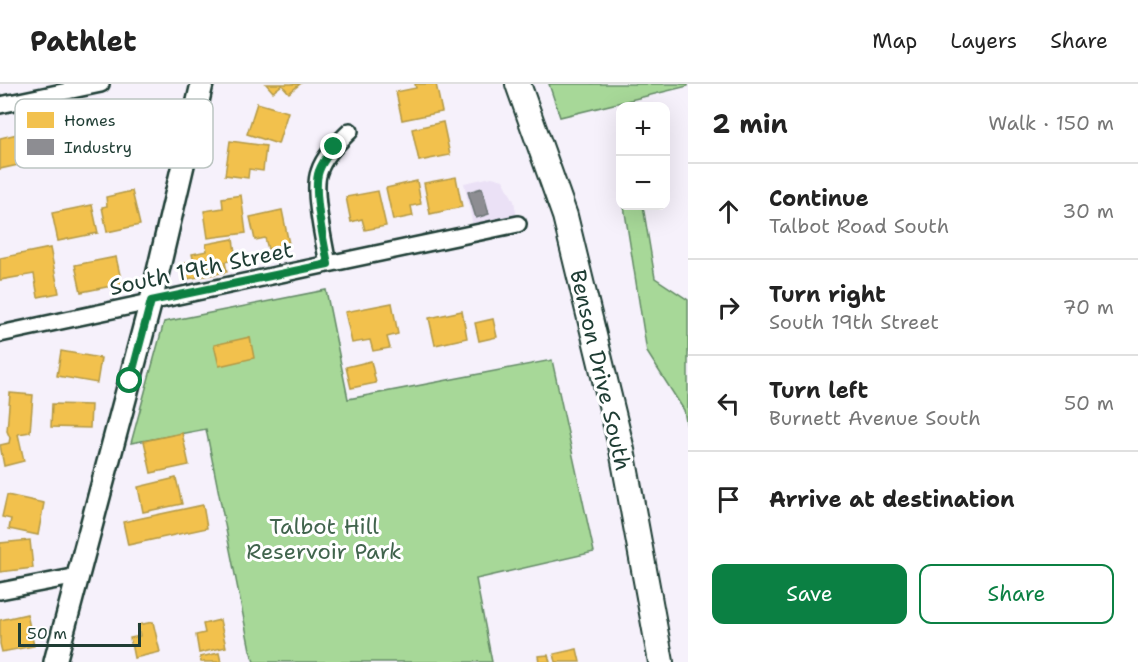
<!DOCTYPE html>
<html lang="en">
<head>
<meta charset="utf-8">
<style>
	body { margin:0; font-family:"Shantell Sans",sans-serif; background:#f6f6f6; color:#222 }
	.controls { position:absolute; right:18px; top:18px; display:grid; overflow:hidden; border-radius:12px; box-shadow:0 6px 24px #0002 }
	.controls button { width:54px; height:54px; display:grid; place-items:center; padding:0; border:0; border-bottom:2px solid #e0e0e0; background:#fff; color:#222; font:30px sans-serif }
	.scale { position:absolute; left:18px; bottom:15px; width:123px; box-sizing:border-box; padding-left:6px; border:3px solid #1f3d34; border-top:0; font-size:16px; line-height:21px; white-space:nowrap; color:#1f3d34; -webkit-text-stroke:4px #fff; paint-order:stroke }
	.stop { position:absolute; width:18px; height:18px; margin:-14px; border:4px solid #0b8043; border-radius:50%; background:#fff }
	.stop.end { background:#0b8043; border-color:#fff; box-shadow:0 2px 6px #0008 }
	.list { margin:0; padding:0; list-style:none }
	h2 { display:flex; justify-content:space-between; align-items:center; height:78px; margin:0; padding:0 24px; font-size:26px }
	h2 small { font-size:20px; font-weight:400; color:#767676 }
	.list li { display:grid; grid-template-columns:39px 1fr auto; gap:18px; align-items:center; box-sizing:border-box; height:96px; padding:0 24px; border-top:2px solid #e0e0e0 }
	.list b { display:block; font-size:22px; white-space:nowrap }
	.list p { margin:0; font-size:20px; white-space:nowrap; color:#767676 }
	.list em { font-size:20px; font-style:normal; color:#767676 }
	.actions { display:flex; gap:12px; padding:18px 24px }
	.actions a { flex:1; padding:14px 0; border:2px solid #0b8043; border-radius:12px; text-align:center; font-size:21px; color:#0b8043 }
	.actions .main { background:#0b8043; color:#fff }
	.icon { flex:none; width:33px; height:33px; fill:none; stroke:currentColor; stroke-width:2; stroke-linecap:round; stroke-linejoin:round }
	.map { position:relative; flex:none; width:688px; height:578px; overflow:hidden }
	header { display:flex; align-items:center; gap:36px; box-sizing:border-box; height:84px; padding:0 30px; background:#fff; border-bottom:2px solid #e0e0e0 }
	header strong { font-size:28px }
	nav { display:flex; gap:33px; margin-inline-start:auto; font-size:21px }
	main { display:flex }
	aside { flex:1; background:#fff }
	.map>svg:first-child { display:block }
</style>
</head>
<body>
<header>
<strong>Pathlet</strong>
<nav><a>Map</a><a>Layers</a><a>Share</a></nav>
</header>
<main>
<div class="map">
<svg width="688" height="578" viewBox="0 0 688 578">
	<rect width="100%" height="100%" fill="#f6f1fb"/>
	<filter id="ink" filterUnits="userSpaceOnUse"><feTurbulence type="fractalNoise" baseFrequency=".0167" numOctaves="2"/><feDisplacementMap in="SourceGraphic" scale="12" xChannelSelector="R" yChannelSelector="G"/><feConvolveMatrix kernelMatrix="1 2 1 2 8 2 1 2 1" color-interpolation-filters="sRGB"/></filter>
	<g filter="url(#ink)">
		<!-- built -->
		<path fill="#ebe1f6" d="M 492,93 L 503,96 L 514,117 L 517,134 L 473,142 L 464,99 Z"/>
		<!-- green -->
		<path fill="#a7d898" stroke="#638a66" stroke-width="1.5" d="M 549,0 L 688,0 L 688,2 L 560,33 Z
			M 624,122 L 643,122 L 655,194 L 688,216 L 688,349 L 684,326 L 647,268 Z
			M 326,206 L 348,315 L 552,276 L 594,468 L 476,495 L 492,578 L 254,578 L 250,566 L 206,345 L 131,359 L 164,238 Z"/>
		<!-- homes -->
		<path fill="#f2c14e" stroke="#b39946" stroke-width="1.5" d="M 266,0 L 300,0 L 289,9 L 282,1 L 273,8 Z
			M 415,0 L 436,0 L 442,28 L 402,36 L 396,8 L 416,4 Z
			M 257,19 L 288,28 L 278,60 L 247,50 Z
			M 443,38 L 450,71 L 419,77 L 412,45 Z
			M 26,48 L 32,78 L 0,85 L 0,54 Z
			M 230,57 L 266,62 L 263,87 L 249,85 L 248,94 L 225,91 Z
			M 456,93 L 462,123 L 430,130 L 424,99 Z
			M 417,97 L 421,120 L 411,122 L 413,132 L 393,136 L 386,104 Z
			M 132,107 L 140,141 L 107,148 L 102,123 L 107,122 L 106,113 Z
			M 378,107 L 386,142 L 365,146 L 362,135 L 351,138 L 346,113 Z
			M 241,111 L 246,149 L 208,154 L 204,127 L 223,124 L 222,114 Z
			M 92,121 L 98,149 L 58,157 L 52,129 Z
			M 282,126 L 289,160 L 268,165 L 265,154 L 255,156 L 250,133 Z
			M 233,155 L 236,175 L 225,178 L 227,188 L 188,195 L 185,179 L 194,178 L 192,170 L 207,167 L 206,160 Z
			M 50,164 L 59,209 L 38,213 L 34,190 L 0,196 L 0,174 Z
			M 116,173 L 122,200 L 81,208 L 75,181 Z
			M 392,219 L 398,250 L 387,253 L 390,264 L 373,267 L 370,256 L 352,259 L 345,228 Z
			M 462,227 L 467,254 L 435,261 L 429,234 Z
			M 493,235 L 497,253 L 479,257 L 475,239 Z
			M 250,253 L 254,274 L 219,282 L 214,261 Z
			M 61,267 L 101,274 L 97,299 L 57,292 Z
			M 371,277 L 376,299 L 351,304 L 346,283 Z
			M 10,309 L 33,311 L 30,348 L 18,350 L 24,377 L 4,382 L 0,361 L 9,359 L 10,354 L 7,347 Z
			M 52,320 L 91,321 L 90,344 L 51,343 Z
			M 182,349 L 189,381 L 151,389 L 144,357 Z
			M 176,394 L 182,420 L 143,428 L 138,403 Z
			M 7,411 L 44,419 L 38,451 L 9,445 L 11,435 L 2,433 Z
			M 203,421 L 207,444 L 128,461 L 123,438 Z
			M 30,456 L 33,484 L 0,488 L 0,459 Z
			M 27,530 L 34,562 L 2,568 L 0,560 L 0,536 Z
			M 220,536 L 226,563 L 199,569 L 196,551 L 205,549 L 203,540 Z
			M 153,538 L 160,568 L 134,574 L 130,554 L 140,552 L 138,541 Z
			M 577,565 L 580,578 L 556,578 L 554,570 Z
			M 219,569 L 221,578 L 201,578 L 200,573 Z
			M 548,571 L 550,578 L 539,578 L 538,572 Z"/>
		<!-- industry -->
		<path fill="#8d8d92" stroke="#6c7576" stroke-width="1.5" d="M 482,104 L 489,130 L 476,134 L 468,108 Z"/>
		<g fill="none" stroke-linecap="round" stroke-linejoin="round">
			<defs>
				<path id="street" d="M 0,21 L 101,0
					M 328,180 C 324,158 312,106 319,88 C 324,72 338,59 350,47
					M 0,250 L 328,180 L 518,140
					M 0,507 L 78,492"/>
				<path id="secondary" d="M 55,578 L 151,217 L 202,0"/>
				<path id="primary" d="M 518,0 L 565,132 L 622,366 L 661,578"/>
			</defs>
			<!-- street casing -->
			<use href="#street" stroke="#1f3d34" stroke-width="20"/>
			<!-- secondary casing -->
			<use href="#secondary" stroke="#1f3d34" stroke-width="26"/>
			<!-- primary casing -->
			<use href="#primary" stroke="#1f3d34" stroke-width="28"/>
			<!-- street -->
			<use href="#street" stroke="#fff" stroke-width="15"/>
			<!-- secondary -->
			<use href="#secondary" stroke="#fff" stroke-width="21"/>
			<!-- primary -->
			<use href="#primary" stroke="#fff" stroke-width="24"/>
		</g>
	</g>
	<g fill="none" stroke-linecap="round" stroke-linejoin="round" filter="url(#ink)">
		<!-- route -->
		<path stroke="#0b8043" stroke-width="8" d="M 130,297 L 151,217 L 328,180 C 324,158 312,105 319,87 C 322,78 328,71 334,63"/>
	</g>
	<g text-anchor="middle" stroke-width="6" stroke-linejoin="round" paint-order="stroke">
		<!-- street labels -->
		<g font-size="22" fill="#1f3d34" stroke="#fff">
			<text transform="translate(201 184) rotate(-12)" y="8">South 19th Street</text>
			<text transform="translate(601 286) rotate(77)" y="8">Benson Drive South</text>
		</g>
		<!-- park labels -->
		<g font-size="22" fill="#41644d" stroke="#fff">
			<text x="324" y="450">Talbot Hill<tspan x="324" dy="25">Reservoir Park</tspan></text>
		</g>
	</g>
	<!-- legend -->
	<rect x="15" y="15" width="198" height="69" rx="9" fill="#fff" stroke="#bcc5c2" stroke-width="1.5"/>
	<rect x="27" y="28" width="27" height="16" fill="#f2c14e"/>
	<rect x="27" y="55" width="27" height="16" fill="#8d8d92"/>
	<g font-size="16" fill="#1f3d34">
		<text x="64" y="42">Homes</text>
		<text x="64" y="69">Industry</text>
	</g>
</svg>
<div class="controls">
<button>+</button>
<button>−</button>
</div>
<div class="scale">50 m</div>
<div class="stop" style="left:130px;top:297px"></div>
<div class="stop end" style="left:334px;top:63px"></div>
</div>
<aside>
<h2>2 min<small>Walk · 150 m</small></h2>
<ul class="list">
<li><svg class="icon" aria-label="ahead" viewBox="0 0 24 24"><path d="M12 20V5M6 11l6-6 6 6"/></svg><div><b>Continue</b><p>Talbot Road South</p></div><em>30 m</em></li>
<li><svg class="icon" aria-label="right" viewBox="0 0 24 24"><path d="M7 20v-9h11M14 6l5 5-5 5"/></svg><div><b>Turn right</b><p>South 19th Street</p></div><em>70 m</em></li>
<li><svg class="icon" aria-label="left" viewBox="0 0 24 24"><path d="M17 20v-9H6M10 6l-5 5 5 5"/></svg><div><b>Turn left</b><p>Burnett Avenue South</p></div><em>50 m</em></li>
<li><svg class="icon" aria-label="arrive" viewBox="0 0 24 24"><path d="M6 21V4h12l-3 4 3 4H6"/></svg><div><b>Arrive at destination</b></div></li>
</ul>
<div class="actions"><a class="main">Save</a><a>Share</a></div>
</aside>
</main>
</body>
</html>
